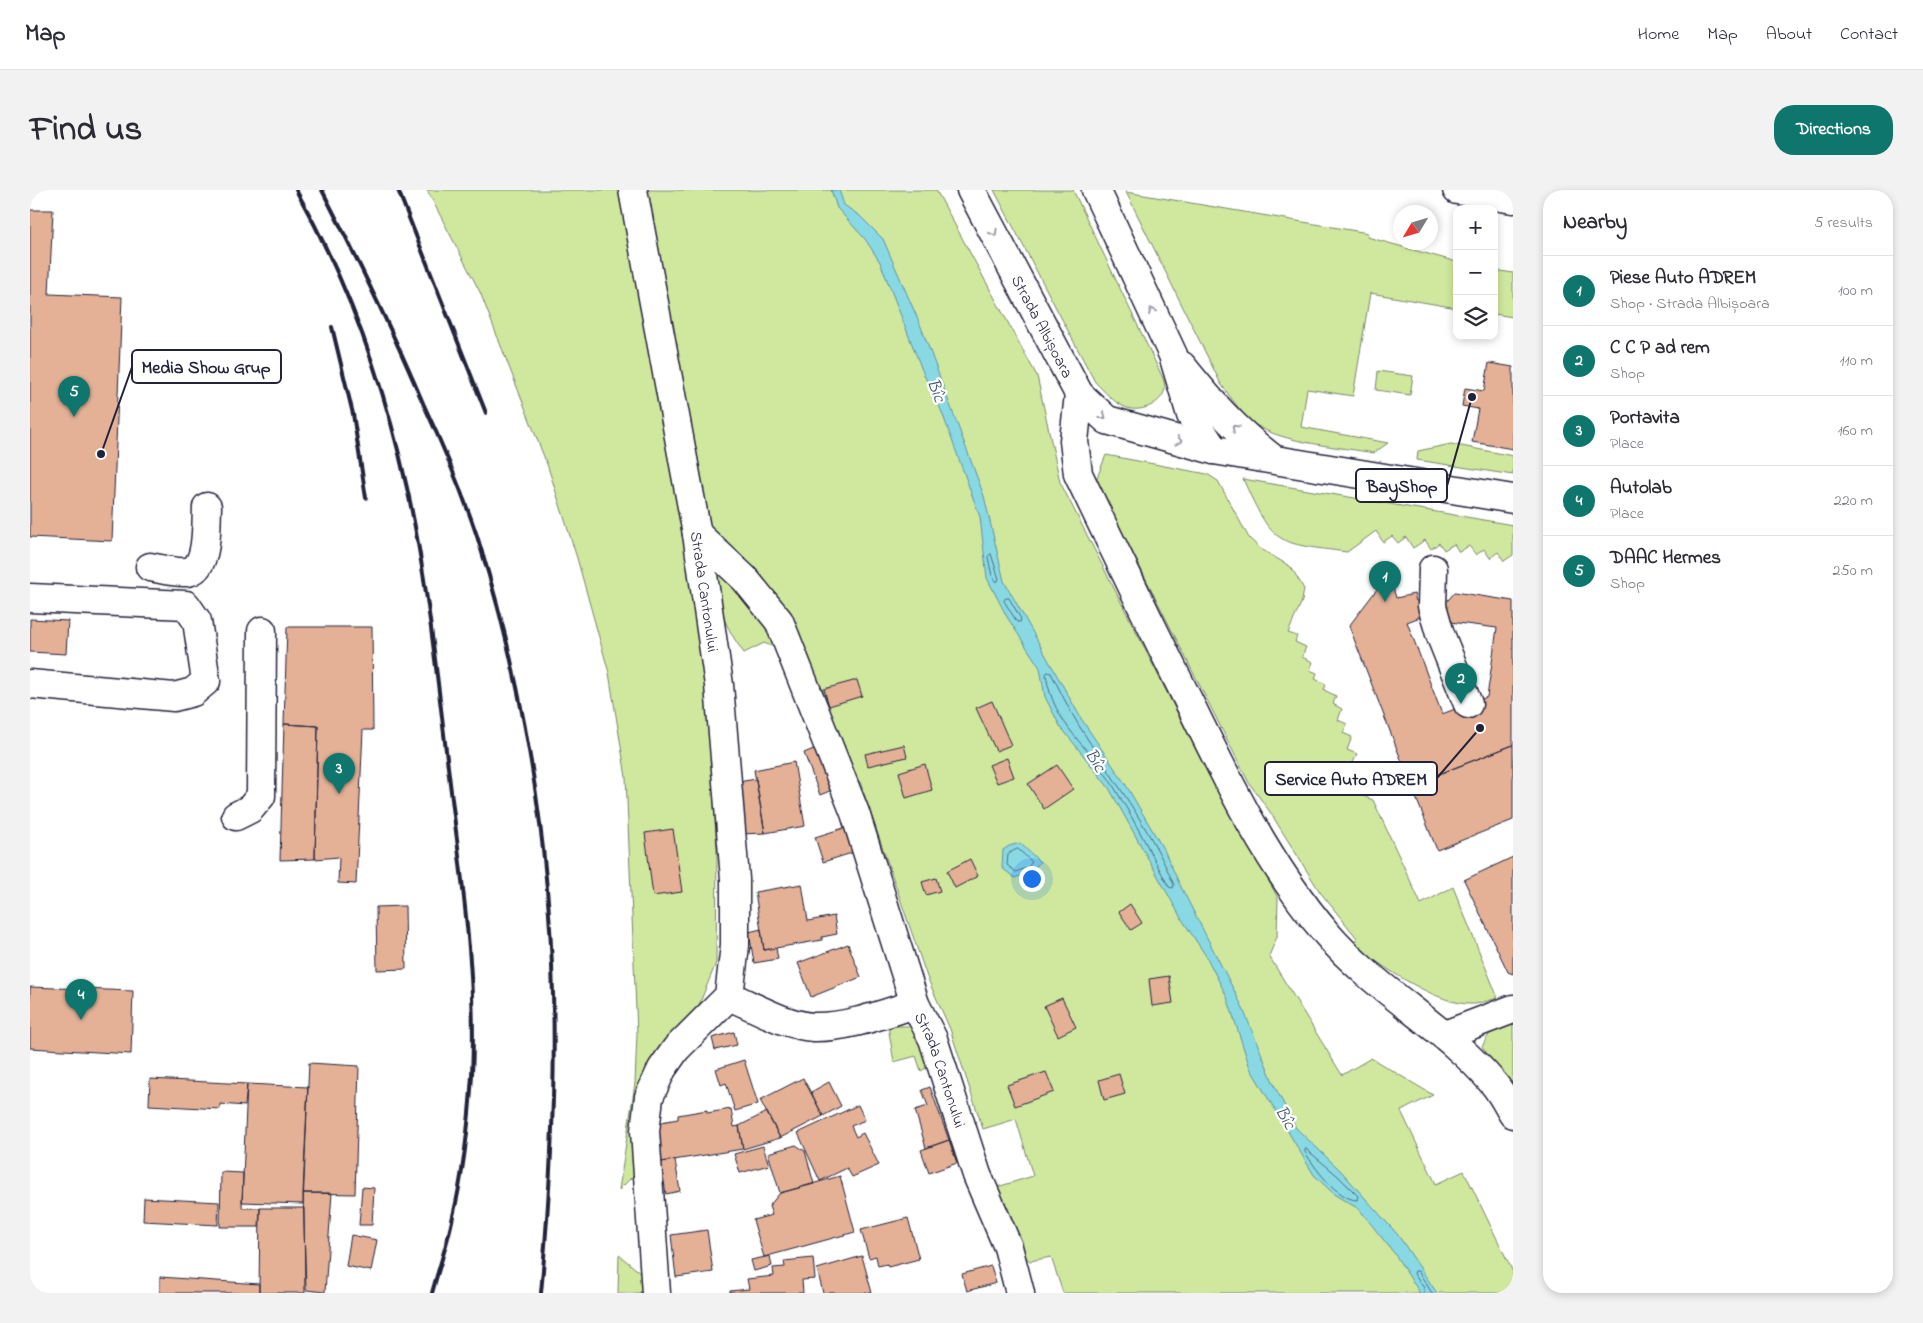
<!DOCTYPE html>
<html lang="en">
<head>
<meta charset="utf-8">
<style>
	body { margin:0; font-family:"Indie Flower",sans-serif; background:#f2f2f3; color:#2b2b33 }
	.controls { position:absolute; right:15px; top:15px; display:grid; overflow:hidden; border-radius:10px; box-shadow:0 2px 8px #0003 }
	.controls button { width:45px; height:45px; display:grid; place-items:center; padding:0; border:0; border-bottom:1px solid #e1e1e2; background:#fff; color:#2b2b33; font:25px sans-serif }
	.compass { position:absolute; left:1363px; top:15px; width:45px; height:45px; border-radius:50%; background:#fff; box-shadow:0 2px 8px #0003; rotate:232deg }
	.you { position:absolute; left:1001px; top:688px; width:18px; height:18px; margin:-12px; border:4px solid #fff; border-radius:50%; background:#1a73e8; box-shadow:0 0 0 8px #1a73e833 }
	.badge { display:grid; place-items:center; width:32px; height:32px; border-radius:50%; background:#0f766e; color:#fff; font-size:16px; font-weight:700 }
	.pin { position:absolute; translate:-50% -41px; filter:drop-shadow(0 1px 2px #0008) }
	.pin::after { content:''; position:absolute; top:26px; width:18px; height:15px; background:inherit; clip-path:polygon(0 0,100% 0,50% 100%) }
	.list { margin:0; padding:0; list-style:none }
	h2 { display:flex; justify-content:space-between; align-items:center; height:65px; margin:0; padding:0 20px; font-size:21px }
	h2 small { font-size:16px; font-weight:400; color:#7c7c81 }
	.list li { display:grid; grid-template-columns:32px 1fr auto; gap:15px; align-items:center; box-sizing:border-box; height:70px; padding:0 20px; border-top:1px solid #e1e1e2 }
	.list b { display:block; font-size:19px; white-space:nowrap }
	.list p { margin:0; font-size:16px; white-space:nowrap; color:#7c7c81 }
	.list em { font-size:16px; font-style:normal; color:#7c7c81 }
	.icon { flex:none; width:28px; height:28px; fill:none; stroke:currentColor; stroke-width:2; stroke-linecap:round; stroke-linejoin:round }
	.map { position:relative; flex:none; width:1483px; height:1103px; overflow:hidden; border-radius:20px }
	header { display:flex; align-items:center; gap:30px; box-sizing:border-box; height:70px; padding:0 25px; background:#fff; border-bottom:1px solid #e1e1e2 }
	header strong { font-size:24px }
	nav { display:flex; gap:28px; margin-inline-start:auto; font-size:18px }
	.intro { display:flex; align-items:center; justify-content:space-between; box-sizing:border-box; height:120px; padding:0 30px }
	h1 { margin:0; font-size:35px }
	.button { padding:12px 22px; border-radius:20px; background:#0f766e; color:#fff; font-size:18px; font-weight:700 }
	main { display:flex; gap:30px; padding:0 30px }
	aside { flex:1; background:#fff; border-radius:20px; box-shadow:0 2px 8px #0003 }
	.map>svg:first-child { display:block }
</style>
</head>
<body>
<header>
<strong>Map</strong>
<nav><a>Home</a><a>Map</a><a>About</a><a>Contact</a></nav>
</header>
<div class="intro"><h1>Find us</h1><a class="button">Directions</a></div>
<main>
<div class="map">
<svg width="1483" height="1103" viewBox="0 0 1483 1103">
	<rect width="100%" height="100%" fill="#fff"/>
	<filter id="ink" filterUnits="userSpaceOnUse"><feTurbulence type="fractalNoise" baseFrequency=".02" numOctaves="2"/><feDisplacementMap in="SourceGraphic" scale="10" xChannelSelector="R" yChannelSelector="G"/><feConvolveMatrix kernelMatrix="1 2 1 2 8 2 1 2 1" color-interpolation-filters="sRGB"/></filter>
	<g filter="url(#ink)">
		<!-- green -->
		<path fill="#d0e89e" stroke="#79856c" d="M 397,0 L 591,0 L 666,405 L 678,517 L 687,660 L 686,773 L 669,815 L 620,875 L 610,979 L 589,1000 L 605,893 L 607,843 L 596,587 L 579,483 L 547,368 L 518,277 L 450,102 Z
			M 615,0 L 906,0 L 1007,186 L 1030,292 L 1153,534 L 1248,708 L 1247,747 L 1239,766 L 1312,885 L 1341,868 L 1403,905 L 1371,921 L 1406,994 L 1434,981 L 1483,1082 L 1483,1103 L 1033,1103 L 1021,1067 L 1000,1071 L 990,1062 L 964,998 L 1003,986 L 986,929 L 953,939 L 920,839 L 897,787 L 830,592 L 817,582 L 762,440 L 680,342 Z
			M 964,0 L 1043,0 L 1130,182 C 1132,186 1135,192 1135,197 C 1134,214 1109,224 1095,217 C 1083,212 1074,201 1065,192 Z
			M 1096,2 L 1338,43 L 1337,47 L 1427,72 L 1427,118 L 1340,103 L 1323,206 L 1277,199 L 1271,237 L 1358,253 L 1344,263 C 1311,257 1253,253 1226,235 C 1211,224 1202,209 1191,194 Z
			M 1464,80 L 1483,83 L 1483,127 L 1464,124 Z
			M 1348,181 L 1383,186 L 1380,205 L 1346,200 Z
			M 1421,254 L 1483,266 L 1483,285 L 1387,270 L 1388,261 Z
			M 1076,265 L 1177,284 L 1188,291 L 1219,348 L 1231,359 L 1261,377 L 1274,399 L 1272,411 L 1258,443 L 1267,446 L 1265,452 L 1276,457 L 1272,467 L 1283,472 L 1280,480 L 1287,483 L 1285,489 L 1296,494 L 1294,500 L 1306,506 L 1303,514 L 1312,519 L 1308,530 L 1317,534 L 1313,543 L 1322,547 L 1317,560 L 1327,564 L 1322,575 L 1329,578 L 1323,592 L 1337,598 L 1333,606 L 1343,610 L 1391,714 L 1423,697 L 1468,808 C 1460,810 1452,813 1445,814 C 1410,817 1349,775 1323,754 L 1327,748 L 1290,702 L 1240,622 L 1219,593 L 1066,290 Z
			M 1213,289 L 1483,335 L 1483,365 L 1474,371 L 1468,362 L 1460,368 L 1454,359 L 1446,365 L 1439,356 L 1429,362 L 1424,354 L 1414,360 L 1409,353 L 1401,359 L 1395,350 L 1383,358 L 1376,347 L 1368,353 L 1362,346 L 1353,352 L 1346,341 L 1317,362 C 1246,353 1243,356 1213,289 Z
			M 683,365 L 723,405 L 751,460 L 734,453 L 714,463 C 688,427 686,408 683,365 Z
			M 1481,832 L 1483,836 L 1483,896 L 1452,857 C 1459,842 1465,835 1481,832 Z
			M 858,836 L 880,836 C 893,848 894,862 896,878 L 891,881 L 886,866 L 864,872 Z
			M 589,1065 L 612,1084 L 613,1103 L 588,1103 Z"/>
		<!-- water -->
		<path fill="#89d9e5" stroke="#6090a1" d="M 801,0 L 809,0 L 814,15 L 830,26 L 853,49 L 890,134 L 954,306 L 974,391 L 1052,530 L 1096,595 L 1135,662 L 1149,693 L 1211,814 L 1246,899 L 1266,938 L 1311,981 L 1368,1045 L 1407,1103 L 1390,1103 L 1364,1063 L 1329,1019 L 1305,1005 L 1284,985 L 1220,878 L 1197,807 L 1176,766 L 1151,728 L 1079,598 L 1030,536 L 1015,507 L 1010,478 L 977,427 L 957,388 L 950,327 L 911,220 L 894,185 L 850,72 L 835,49 L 807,18 Z
			M 990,653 L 1010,672 L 1002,681 L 985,688 L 972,678 L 973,660 L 979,656 Z"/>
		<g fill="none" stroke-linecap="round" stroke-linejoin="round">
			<!-- shore -->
			<path stroke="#4b6b7f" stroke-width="1" d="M 961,364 L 969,389 L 967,392 L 962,386 L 958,367 Z
				M 976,408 L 979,408 L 991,429 L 990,432 L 987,432 L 974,411 Z
				M 1018,482 L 1021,483 C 1030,500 1038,518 1048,534 C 1081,587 1120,637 1144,695 L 1143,698 L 1139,697 C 1121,664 1104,629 1084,597 C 1059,555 1024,537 1016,485 Z
				M 988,659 L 1002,672 L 998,677 L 986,682 L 977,675 L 978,664 Z
				M 1276,959 L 1307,985 L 1328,1006 L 1327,1010 C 1307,1009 1285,978 1275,962 Z
				M 1394,1103 L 1394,1098 L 1384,1084 L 1385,1081 L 1388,1081 L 1402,1103"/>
		</g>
		<!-- building -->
		<path fill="#e4b197" stroke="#22223b" d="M 0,20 L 23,20 L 19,104 L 92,107 L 82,351 L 0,347 Z
			M 1459,173 L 1483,177 L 1483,259 L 1442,252 L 1448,219 L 1432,216 L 1435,198 L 1454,201 Z
			M 1354,390 L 1361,391 L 1366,408 L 1384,404 L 1386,411 L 1392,412 L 1398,424 L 1377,432 L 1412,524 L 1457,507 L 1467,438 L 1420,432 L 1413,416 L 1425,402 L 1483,411 L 1483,555 L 1381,595 L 1319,436 Z
			M 0,429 L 38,431 L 36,464 L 0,462 Z
			M 257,437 L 342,437 L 343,540 L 333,540 L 326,694 L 308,693 L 309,667 L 285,669 L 288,536 L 254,534 Z
			M 827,490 L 832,506 L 799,516 L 794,499 Z
			M 962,511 L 981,555 L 966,561 L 946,518 Z
			M 254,534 L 288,536 L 285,669 L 250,670 Z
			M 874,555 L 877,567 L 838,576 L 835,564 Z
			M 1483,555 L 1483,630 L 1407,660 L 1381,595 Z
			M 786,558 L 802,600 L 790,605 L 774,563 Z
			M 977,568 L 984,587 L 967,593 L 959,575 Z
			M 764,572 L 775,636 L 735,643 L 724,580 Z
			M 895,574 L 902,600 L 876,608 L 869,582 Z
			M 1027,575 L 1043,599 L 1014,619 L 998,594 Z
			M 726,589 L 735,643 L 711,644 L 708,592 Z
			M 817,637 L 825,662 L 793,672 L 785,647 Z
			M 643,639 L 652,702 L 623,706 L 615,643 Z
			M 1483,667 L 1483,784 L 1478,782 L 1434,690 Z
			M 940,669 L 948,686 L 925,698 L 917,681 Z
			M 906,688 L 910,701 L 896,705 L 892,692 Z
			M 772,694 L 778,731 L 804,726 L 807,744 L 792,747 L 792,750 L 734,760 L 725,702 Z
			M 1100,714 L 1112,733 L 1101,740 L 1089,722 Z
			M 375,716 L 376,779 L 347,780 L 346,717 Z
			M 731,739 L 734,760 L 746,758 L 748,769 L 724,773 L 719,742 Z
			M 818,754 L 831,787 L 781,807 L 768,773 Z
			M 1139,786 L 1143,813 L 1122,816 L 1119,789 Z
			M 0,797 L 103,801 L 101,864 L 0,858 Z
			M 1032,808 L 1046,837 L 1028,846 L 1014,816 Z
			M 704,842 L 707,855 L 685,860 L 682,848 Z
			M 714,870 L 728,914 L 705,921 L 696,893 L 691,895 L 686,879 Z
			M 279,873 L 329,876 L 325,1004 L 273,1003 Z
			M 1016,882 L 1024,902 L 985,916 L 977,895 Z
			M 1089,884 L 1095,904 L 1074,910 L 1069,890 Z
			M 773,888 L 793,926 L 750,948 L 730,910 Z
			M 120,889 L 217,894 L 215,916 L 190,914 L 190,919 L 119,915 Z
			M 799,892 L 811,916 L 793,926 L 781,902 Z
			M 217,894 L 278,897 L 273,1014 L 212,1012 Z
			M 900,897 L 919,950 L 896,958 L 885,920 L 898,916 L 892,900 Z
			M 828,915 L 835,930 L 821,936 L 826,947 L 833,943 L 849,975 L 822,987 L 817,978 L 790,991 L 768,943 Z
			M 701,919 L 704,937 L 709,936 L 713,959 L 631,972 L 625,933 L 648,929 L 648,925 L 677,920 L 677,923 Z
			M 737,922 L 750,948 L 713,959 L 709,936 Z
			M 919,950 L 927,973 L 899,983 L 891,960 Z
			M 766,955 L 775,961 L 784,994 L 750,1003 L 738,963 Z
			M 733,956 L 739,975 L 710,983 L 704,964 Z
			M 645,970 L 650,1001 L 636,1004 L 631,972 Z
			M 191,982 L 213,983 L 212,1018 L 230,1018 L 229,1037 L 190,1037 Z
			M 810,986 L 825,1042 L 734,1067 L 723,1030 L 742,1025 L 739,1016 L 750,1003 Z
			M 332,997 L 344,998 L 342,1035 L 329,1035 Z
			M 273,1003 L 302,1003 L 295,1102 L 276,1100 Z
			M 114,1008 L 189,1012 L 188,1035 L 113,1031 Z
			M 230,1018 L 274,1018 L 275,1103 L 229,1103 Z
			M 878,1028 L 889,1069 L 858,1077 L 857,1074 L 848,1076 L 846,1066 L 839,1068 L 831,1040 Z
			M 677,1040 L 683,1082 L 646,1087 L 641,1045 Z
			M 321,1045 L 347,1050 L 341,1081 L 316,1076 Z
			M 740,1066 L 742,1076 L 724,1081 L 721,1070 Z
			M 832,1066 L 842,1103 L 793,1103 L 787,1079 Z
			M 783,1068 L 785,1089 L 772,1090 L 773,1103 L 700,1103 L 700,1101 L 719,1099 L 717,1089 L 744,1086 L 743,1078 L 755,1077 L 754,1071 Z
			M 961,1076 L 966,1093 L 937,1101 L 932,1084 Z
			M 130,1087 L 229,1094 L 229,1103 L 130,1103 Z"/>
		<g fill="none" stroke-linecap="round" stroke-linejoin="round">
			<defs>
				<g id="minor">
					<path id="s1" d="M 603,0 L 667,344 L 689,495 L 705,689 L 705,755 L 699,806 L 646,859 L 632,879 L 619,907 L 615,941 L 626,1103"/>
					<path d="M 1049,204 L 1044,251 L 1048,284 C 1085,361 1122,438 1160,514 C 1199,594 1239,676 1297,744 C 1346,801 1415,836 1464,894 C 1471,902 1477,914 1483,924"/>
					<path d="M 667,344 L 715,389 L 749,431 L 825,623 L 885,814"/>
					<path d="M 120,377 C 131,379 145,383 156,382 C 179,381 176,335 177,317"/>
					<path d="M 1403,379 L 1402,416 L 1410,444 L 1438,514"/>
					<path d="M 0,408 L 156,415 L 167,431 L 176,491 L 163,502 L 144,507 L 0,494"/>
					<path d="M 206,626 L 220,619 L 231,606 L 232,441"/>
					<path id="s2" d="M 699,806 C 725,817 755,835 783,837 C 817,838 853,824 885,814 L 903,849 L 947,985 L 978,1057 L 990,1103"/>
					<path d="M 1415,845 L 1483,819"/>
				</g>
				<g id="major">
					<path id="s3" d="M 941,0 L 1049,204 L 1077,230 L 1184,260 L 1483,309"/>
					<path d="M 1066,0 L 1143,165 L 1161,225 L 1184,260"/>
					<path d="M 1427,0 L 1483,9"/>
					<path d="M 1152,176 C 1182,213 1203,238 1242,268"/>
				</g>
			</defs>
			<!-- minor casing -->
			<use href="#minor" stroke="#22223b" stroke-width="31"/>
			<!-- major casing -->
			<use href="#major" stroke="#22223b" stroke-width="31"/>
			<!-- minor -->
			<use href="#minor" stroke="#fff" stroke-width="28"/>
			<!-- major -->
			<use href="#major" stroke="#fff" stroke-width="28"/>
			<!-- rail -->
			<path stroke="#22223b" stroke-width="4" d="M 266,0 C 318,93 354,193 377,298 C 398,392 407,489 419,585 C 431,685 447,784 442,885 C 439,932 434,981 423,1026 C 418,1052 409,1077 402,1103
				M 292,0 C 328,70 362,140 393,213 C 413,256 432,301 447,346 C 494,493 519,651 523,804 C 526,903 520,1004 511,1103
				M 368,0 L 456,223
				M 302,137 L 323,224 L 336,308"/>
		</g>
		<!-- one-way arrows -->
		<defs><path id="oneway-chevron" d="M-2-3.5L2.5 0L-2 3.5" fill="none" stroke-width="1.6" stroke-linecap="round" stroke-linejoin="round" transform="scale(1.25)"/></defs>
		<g stroke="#9c9ca7">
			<use href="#oneway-chevron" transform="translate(964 43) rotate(62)"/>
			<use href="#oneway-chevron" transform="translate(1122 121) rotate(-115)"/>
			<use href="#oneway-chevron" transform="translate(1073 226) rotate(38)"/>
			<use href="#oneway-chevron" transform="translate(1205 238) rotate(-136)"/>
			<use href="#oneway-chevron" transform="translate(1149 251) rotate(14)"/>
		</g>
	</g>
	<g text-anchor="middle" stroke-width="4.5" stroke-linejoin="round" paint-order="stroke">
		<!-- street labels -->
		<g font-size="16" fill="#22223b" stroke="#fff">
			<text dy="6" stroke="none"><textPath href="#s3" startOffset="154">Strada Albișoara</textPath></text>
			<text dy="6" stroke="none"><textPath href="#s1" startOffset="408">Strada Cantonului</textPath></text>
			<text dy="6" stroke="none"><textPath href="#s2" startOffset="266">Strada Cantonului</textPath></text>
		</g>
		<!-- water labels -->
		<g font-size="18" font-style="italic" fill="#41596e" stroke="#fff">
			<text transform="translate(907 200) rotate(69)" y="6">Bîc</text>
			<text transform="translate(1066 570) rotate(58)" y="6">Bîc</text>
			<text transform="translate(1256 927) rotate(60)" y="6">Bîc</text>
		</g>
	</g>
	<!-- callouts -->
	<path fill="none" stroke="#22223b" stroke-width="2" d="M71 264L102 177M1442 207L1417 296M1450 538L1407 588"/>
	<g fill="#22223b" stroke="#fff" stroke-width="2">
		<circle cx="71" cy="264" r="5"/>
		<circle cx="1442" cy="207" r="5"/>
		<circle cx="1450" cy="538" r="5"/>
	</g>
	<g fill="#fff" stroke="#22223b" stroke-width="2">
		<rect x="102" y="160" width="149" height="33" rx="5"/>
		<rect x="1326" y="279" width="91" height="33" rx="5"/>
		<rect x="1235" y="572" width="172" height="33" rx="5"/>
	</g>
	<g font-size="18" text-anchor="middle" font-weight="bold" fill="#22223b">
		<text x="176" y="183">Media Show Grup</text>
		<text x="1372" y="302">BayShop</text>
		<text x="1321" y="595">Service Auto ADREM</text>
	</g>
</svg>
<div class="controls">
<button>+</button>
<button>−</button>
<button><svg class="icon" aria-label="layers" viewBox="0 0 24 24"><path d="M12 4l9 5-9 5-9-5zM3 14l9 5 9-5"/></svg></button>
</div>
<svg class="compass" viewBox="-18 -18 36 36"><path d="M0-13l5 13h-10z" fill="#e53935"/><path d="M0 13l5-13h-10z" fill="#7c7c81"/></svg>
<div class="you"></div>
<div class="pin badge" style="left:1355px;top:412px">1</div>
<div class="pin badge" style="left:1431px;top:514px">2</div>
<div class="pin badge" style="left:309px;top:604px">3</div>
<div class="pin badge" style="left:51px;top:830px">4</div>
<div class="pin badge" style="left:44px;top:227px">5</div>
</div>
<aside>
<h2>Nearby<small>5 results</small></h2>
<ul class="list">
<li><span class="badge">1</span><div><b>Piese Auto ADREM</b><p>Shop · Strada Albișoara</p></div><em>100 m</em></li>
<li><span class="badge">2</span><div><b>C C P ad rem</b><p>Shop</p></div><em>110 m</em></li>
<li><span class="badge">3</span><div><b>Portavita</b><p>Place</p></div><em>160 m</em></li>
<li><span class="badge">4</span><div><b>Autolab</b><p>Place</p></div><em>220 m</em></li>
<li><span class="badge">5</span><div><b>DAAC Hermes</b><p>Shop</p></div><em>250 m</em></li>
</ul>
</aside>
</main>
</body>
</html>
